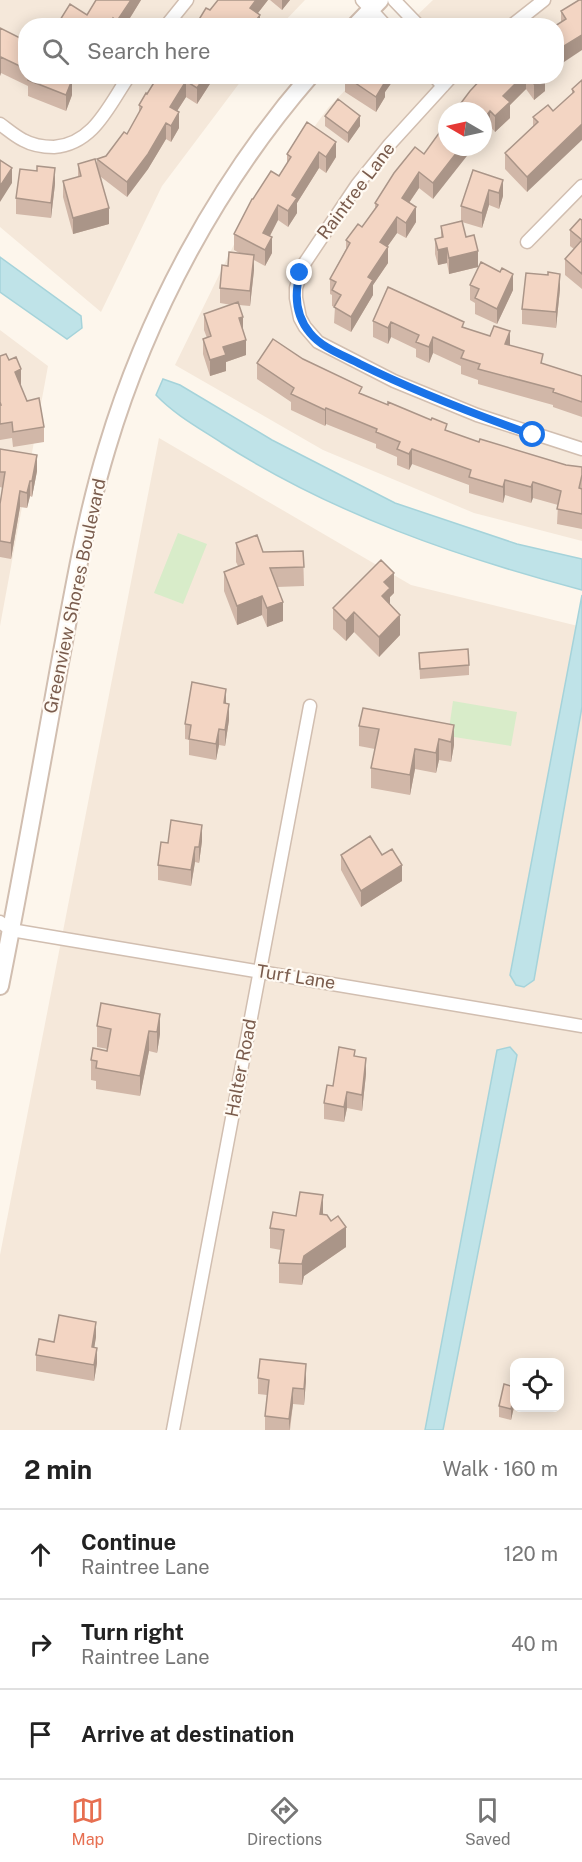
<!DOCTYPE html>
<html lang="en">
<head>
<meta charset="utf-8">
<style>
	body { margin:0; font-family:"Public Sans",sans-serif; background:#f6f6f6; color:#222 }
	.controls { position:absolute; right:18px; bottom:18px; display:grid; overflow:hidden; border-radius:12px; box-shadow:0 3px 15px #0003 }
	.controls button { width:54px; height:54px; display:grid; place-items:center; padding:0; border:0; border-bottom:2px solid #e0e0e0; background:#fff; color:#222; font:30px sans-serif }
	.compass { position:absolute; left:438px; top:102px; width:54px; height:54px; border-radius:50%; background:#fff; box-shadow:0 3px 15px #0003; rotate:279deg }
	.stop { position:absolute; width:18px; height:18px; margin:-14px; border:4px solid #1a73e8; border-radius:50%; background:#fff }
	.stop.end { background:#1a73e8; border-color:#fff; box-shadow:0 2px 6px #0008 }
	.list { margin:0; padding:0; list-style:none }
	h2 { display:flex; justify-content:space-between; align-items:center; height:78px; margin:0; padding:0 24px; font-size:26px }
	h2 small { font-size:20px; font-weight:400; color:#767676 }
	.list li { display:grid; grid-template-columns:39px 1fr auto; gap:18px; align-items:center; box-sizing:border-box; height:90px; padding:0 24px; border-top:2px solid #e0e0e0 }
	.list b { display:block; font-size:22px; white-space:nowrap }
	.list p { margin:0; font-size:20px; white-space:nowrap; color:#767676 }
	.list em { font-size:20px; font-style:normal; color:#767676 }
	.icon { flex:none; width:33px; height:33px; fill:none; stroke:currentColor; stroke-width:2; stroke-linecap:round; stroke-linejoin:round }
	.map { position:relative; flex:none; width:582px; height:1430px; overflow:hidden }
	.search { position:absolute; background:#fff; box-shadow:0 3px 15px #0003; left:18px; right:18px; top:18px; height:66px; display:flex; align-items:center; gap:15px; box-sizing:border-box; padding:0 21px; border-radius:24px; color:#767676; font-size:22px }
	.sheet { height:348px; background:#fff }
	nav { display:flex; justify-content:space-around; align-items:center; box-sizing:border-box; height:84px; border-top:2px solid #e0e0e0; background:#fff; font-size:16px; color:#767676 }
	nav a { display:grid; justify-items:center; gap:3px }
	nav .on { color:#e76f51 }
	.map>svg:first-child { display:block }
</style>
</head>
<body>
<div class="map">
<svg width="582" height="1430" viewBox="0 0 582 1430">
	<rect width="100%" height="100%" fill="#fdf6ec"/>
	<!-- residential -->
	<path fill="#f5e8da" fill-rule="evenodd" d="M 0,0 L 305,0 L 281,25 L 26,26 L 26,76 L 244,77 L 162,186 L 101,312 L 0,227 Z
		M 433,0 L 582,0 L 582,541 L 474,513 L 323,450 L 175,365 L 245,222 L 328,108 L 358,77 L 556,76 L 556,26 L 407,25 ZM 447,111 L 483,111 L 483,147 L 447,147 Z
		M 0,330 L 48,366 L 0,626 Z
		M 159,438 L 411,585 L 582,627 L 582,1430 L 0,1430 L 0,1255 ZM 514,1362 L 560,1362 L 560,1408 L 514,1408 Z"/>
	<!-- green -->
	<path fill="#d8ecc9" d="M 178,533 L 207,544 L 183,604 L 154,593 Z
		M 453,701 L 517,712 L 511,746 L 448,736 Z"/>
	<!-- water -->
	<path fill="#bfe3e8" stroke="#a5d3da" stroke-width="1.5" d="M 0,257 L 81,316 L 82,328 L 67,339 L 0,292 Z
		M 163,379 L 180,385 L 272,440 L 395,503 L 517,544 L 582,559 L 582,590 C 457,557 331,513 222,443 C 199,428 175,415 156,395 Z
		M 582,595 L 582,707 L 534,980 L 524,987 L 516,985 L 510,975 Z
		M 510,1047 L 517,1055 L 443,1430 L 425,1430 L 497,1050 Z"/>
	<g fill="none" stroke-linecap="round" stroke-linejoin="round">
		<defs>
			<path id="minor" d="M 362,0 L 386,26
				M 394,0 L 419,26
				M 166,26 L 187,0
				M 511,26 L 544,0
				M 434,76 L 443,86
				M 452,76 L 390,144 L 357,185 L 304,264 L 296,288 L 296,298 L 300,318 L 305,327 L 318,342 L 394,381 L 477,415 L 582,449
				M 0,124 C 7,129 15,136 23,140 C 32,145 44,147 54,147 C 94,144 109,105 129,76
				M 527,242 L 582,186
				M 0,922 L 11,930 L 582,1026
				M 173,1430 L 310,706"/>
			<path id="tertiary" d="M 355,26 L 380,0
				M 0,986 C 21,880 40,774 59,668 C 73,594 85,520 107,448 C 147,314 218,182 310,76"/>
		</defs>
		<!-- minor casing -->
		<use href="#minor" stroke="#d1beb0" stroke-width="15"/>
		<!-- tertiary casing -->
		<use href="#tertiary" stroke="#d1beb0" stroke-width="20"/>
		<!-- minor -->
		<use href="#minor" stroke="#fff" stroke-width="12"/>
		<!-- tertiary -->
		<use href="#tertiary" stroke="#fff" stroke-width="16"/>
	</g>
	<!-- wall -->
	<path fill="#d1b7a8" d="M 96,0 L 141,0 L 125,26 L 60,26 L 60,20 L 87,15 Z
		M 268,0 L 258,13 L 260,26 L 195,26 L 210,10 Z
		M 270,0 L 290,0 L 282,10 Z
		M 579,0 L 558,66 L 558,71 L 556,73 L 556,26 L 561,22 L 561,11 Z
		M 0,28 L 26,41 L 26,76 L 63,76 L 72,95 L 66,111 L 28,96 L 28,86 L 1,73 L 0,76 Z
		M 158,76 L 215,76 L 197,104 L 186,97 L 177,111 L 179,128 L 171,142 L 166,139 L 148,169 L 127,197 L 101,177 L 109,224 L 73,234 L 63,197 L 63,181 L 78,177 L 78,164 L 97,164 L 97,159 L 106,156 L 127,134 L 139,114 L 139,105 L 147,94 Z
		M 345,76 L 392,76 L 392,82 L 385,92 L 385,97 L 376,112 L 345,92 Z
		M 484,76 L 552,76 L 545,82 L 545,91 L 534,100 L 526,89 L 510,105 L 510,118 L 495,132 L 490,126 L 483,135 Z
		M 582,80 L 527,192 L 505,169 L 505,153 L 533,126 L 533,117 L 553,111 L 572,94 L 572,89 Z
		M 325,116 L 360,126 L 348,143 L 325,126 Z
		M 307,122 L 336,157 L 326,173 L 319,168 L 297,203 L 297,213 L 288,227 L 278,220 L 270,236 L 272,253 L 265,266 L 254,260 L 254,270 L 250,306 L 239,305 L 246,355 L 226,362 L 226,371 L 210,376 L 203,354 L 203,339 L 207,338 L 204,330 L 204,314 L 232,305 L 220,303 L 220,288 L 228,266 L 241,254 L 234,250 L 234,234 L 253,199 L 279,176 L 287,164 L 287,154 Z
		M 447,122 L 433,199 L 419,188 L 409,203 L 416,222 L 406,238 L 397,233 L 387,247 L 388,263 L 373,285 L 373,295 L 351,332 L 334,323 L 335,307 L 332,306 L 332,295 L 330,294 L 330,279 L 346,249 L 346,240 L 362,227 L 375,208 L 375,203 L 424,154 Z
		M 473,170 L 503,196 L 499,209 L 489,205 L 482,228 L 462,222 L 466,237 L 478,267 L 449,274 L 447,263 L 438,265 L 435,254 L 435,239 L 441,237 L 441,226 L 461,221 L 461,206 Z
		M 55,184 L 51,218 L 16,214 L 16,198 Z
		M 582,220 L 582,289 L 565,275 L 565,259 L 574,249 L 570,246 L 570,230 Z
		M 470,285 L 513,290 L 497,324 L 475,314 L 475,303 L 470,300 Z
		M 388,287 L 464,327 L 510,345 L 543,364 L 582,376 L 582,417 L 553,407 L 553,405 L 478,384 L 478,380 L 461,374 L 461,366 L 433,353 L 429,363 L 416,357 L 416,349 L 391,337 L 388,344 L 373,337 L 373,321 Z
		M 560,289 L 556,328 L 522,324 L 522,309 Z
		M 0,356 L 21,384 L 20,385 L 27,401 L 44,427 L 44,442 L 13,447 L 12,438 L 0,440 Z
		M 303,359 L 362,394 L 447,431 L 479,442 L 566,465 L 582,467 L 582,529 L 557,524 L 558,505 L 533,498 L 531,503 L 505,495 L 503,503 L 469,493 L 469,485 L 412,464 L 409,470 L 397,465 L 397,457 L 376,448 L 376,444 L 326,424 L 325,426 L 291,410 L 291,402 L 257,379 L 257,363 Z
		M 0,449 L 37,471 L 32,497 L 30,496 L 27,508 L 20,507 L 11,559 L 0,557 L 0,504 L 3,488 L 0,487 Z
		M 236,543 L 263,552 L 303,551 L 304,586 L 277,587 L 283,621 L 267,627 L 262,615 L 237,625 L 224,591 L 224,572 L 238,566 L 236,562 Z
		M 394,593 L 390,597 L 390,605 L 400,635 L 379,657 L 354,632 L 346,641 L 333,629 L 333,608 Z
		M 419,653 L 469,665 L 469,675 L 420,679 Z
		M 226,704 L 229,720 L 225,746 L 219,745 L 216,760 L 189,755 L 189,740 L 185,739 L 185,724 Z
		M 454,725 L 454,745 L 451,762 L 439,760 L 436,773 L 415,769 L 410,795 L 371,788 L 371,768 L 375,749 L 359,746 L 359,726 Z
		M 202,841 L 199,863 L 195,862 L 191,886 L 158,880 L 158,865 L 168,843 Z
		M 341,855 L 382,855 L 402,881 L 361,907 L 341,870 Z
		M 101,1003 L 160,1034 L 157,1053 L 149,1051 L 140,1096 L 96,1089 L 96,1081 L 91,1080 L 91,1060 L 107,1051 L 108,1049 L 97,1047 L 97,1026 Z
		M 355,1057 L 366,1074 L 362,1111 L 347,1108 L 344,1122 L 324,1119 L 324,1103 L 333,1086 Z
		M 323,1214 L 346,1247 L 304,1276 L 302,1285 L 279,1283 L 279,1263 L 281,1250 L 270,1248 L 270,1228 L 296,1216 Z
		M 96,1337 L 94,1347 L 97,1363 L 94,1381 L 36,1371 L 36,1355 L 54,1342 Z
		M 258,1378 L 306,1380 L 304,1405 L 293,1404 L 290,1430 L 265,1430 L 265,1416 L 267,1395 L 258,1394 Z
		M 514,1387 L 514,1407 L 511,1420 L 499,1417 L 499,1406 Z"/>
	<!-- shaded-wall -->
	<path fill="#aa9588" d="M 131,0 L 141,0 L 125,26 L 117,26 L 117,21 Z
		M 256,0 L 268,0 L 250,23 L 250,8 Z
		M 282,0 L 290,0 L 282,10 Z
		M 260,15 L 260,26 L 252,26 Z
		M 113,18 L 113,26 L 109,26 Z
		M 582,35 L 582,50 L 558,66 L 558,71 L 556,73 L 556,51 Z
		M 1,57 L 1,73 L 0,76 L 0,60 Z
		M 205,76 L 215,76 L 197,104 L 197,88 Z
		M 385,76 L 392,76 L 392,82 L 385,92 L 385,97 L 376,112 L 376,97 Z
		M 523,76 L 526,76 L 526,89 L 510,105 L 510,118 L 495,132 L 495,116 L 503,96 Z
		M 541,76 L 552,76 L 545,82 L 545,91 L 534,100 L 534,84 Z
		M 72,80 L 72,95 L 66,111 L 66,95 Z
		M 186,81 L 186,97 L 170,122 L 170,107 Z
		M 490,111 L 490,126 L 483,135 L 483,120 Z
		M 179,112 L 179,128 L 171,142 L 171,126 Z
		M 360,116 L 360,126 L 348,143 L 348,133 Z
		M 166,123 L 166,139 L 148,169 L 127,197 L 127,182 Z
		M 582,124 L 582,140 L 527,192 L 527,177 Z
		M 336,142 L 336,157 L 326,173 L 326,157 Z
		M 461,147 L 474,147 L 433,199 L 433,183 Z
		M 319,152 L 319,168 L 297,203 L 297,213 L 288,227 L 288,211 L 292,195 Z
		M 12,168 L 12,183 L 0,202 L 0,186 Z
		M 55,168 L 55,184 L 51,218 L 51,203 Z
		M 419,172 L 419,188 L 402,213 L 402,198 Z
		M 503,180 L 503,196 L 499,209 L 499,193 Z
		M 489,190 L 489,205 L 482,228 L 482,213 Z
		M 278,205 L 278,220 L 263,249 L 263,233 Z
		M 416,207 L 416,222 L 406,238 L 406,223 Z
		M 109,208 L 109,224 L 73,234 L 73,218 Z
		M 397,217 L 397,233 L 380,257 L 380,242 Z
		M 272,237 L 272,253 L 265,266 L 265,250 Z
		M 388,247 L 388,263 L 373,285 L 373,295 L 351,332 L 351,317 L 368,277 Z
		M 447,248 L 447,263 L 438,265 L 438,250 Z
		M 478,251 L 478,267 L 449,274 L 449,258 Z
		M 254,255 L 254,270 L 250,306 L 250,291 Z
		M 513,274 L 513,290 L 497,324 L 497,309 Z
		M 560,274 L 560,289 L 556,328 L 556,312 Z
		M 243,317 L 243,332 L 239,318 Z
		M 391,322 L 391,337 L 388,344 L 388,328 Z
		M 510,331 L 510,347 L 505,344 Z
		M 433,337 L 433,353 L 429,363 L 429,347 Z
		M 246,340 L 246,355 L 226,362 L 226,371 L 210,376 L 210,360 L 223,347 Z
		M 21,369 L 21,384 L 15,387 L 15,372 Z
		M 326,408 L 326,424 L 325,426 L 325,410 Z
		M 412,449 L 412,464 L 409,470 L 409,454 Z
		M 37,455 L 37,471 L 32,497 L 32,481 Z
		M 505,480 L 505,495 L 503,503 L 503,487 Z
		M 30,481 L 30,496 L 27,508 L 27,493 Z
		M 533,482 L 533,498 L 531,503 L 531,487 Z
		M 20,491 L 20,507 L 11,559 L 11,543 Z
		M 394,573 L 394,593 L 390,597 L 390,608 L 382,596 L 384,582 Z
		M 262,596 L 262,615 L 237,625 L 237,606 Z
		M 283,602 L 283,621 L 267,627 L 267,608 Z
		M 354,612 L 354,632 L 346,641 L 346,621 Z
		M 400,615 L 400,635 L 379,657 L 379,637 Z
		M 226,689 L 226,704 L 224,703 Z
		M 229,704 L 229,720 L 225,746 L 225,730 Z
		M 454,725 L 454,745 L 451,762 L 451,742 Z
		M 219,729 L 219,745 L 216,760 L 216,744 Z
		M 439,739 L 439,760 L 436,773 L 436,753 Z
		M 415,749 L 415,769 L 410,795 L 410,775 Z
		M 202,825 L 202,841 L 199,863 L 199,847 Z
		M 195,847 L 195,862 L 191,886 L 191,870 Z
		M 402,865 L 402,881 L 361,907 L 361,891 Z
		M 160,1014 L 160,1034 L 157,1053 L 157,1032 Z
		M 149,1031 L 149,1051 L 140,1096 L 140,1076 Z
		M 366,1058 L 366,1074 L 362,1111 L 362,1095 Z
		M 347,1092 L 347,1108 L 344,1122 L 344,1107 Z
		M 323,1195 L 323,1216 L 320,1214 Z
		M 346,1227 L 346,1247 L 304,1276 L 302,1285 L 302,1264 L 304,1256 Z
		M 96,1322 L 96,1337 L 92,1362 L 92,1347 Z
		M 97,1348 L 97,1363 L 94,1381 L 94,1365 Z
		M 306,1364 L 306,1380 L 304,1405 L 304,1389 Z
		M 293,1388 L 293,1404 L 289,1430 L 289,1419 Z
		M 514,1396 L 514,1407 L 511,1420 L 511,1409 Z"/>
	<!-- building -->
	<path fill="#f3d5c3" stroke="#aa9588" stroke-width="1.5" d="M 96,0 L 131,0 L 117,21 L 113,18 L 109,26 L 69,26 L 60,20 L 70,4 L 87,15 Z
		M 218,0 L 256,0 L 250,8 L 260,15 L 252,26 L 241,26 L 234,20 L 231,26 L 195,26 L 206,8 L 210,10 Z
		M 579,0 L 582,0 L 582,35 L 556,51 L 556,26 L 555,26 L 566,19 L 561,11 Z
		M 0,28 L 26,41 L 26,69 L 1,57 L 0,60 Z
		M 30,76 L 63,76 L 72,80 L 66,95 L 28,80 Z
		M 158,76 L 205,76 L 197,88 L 186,81 L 170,107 L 179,112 L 171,126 L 166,123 L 148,154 L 127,182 L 97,159 L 106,156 L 124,132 L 127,134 L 142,107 L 139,105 L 146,93 L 147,94 Z
		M 345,76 L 385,76 L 383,80 L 385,82 L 376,97 Z
		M 484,76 L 523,76 L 503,96 L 510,102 L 495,116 L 490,111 L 483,120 L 483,111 L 455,111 L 470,91 Z
		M 528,76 L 544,76 L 534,84 Z
		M 582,80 L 582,124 L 527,177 L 505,153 L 538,122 L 533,117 L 548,105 L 553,111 L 574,92 L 572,89 Z
		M 338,99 L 360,116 L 348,133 L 325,116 Z
		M 307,122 L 336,142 L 326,157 L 319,152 L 292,195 L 297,198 L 288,211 L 278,205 L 263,233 L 272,237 L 265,250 L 234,234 L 252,199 L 253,199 L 271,171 L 279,176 L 291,157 L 287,154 Z
		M 447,122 L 447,147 L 461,147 L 433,183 L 419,172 L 402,198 L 416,207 L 406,223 L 397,217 L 380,242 L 388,247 L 368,277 L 373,280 L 351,317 L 334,307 L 341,295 L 332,290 L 336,282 L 330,279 L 350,243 L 346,240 L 358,224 L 362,227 L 378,205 L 375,203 L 394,173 L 415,147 L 424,154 Z
		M 95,159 L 109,208 L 73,218 L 63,181 L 81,176 L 78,164 Z
		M 0,160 L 12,168 L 0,186 Z
		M 37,166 L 55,168 L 51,203 L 16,198 L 20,169 L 37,171 Z
		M 473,170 L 503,180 L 499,193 L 489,190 L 482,213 L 461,206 Z
		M 580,219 L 582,220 L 582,274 L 565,259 L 582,240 L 570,230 Z
		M 462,221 L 466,237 L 474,235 L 478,251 L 449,258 L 447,248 L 438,250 L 435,239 L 443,237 L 441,226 Z
		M 229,252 L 254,255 L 250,291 L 220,288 L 222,265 L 228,266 Z
		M 481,262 L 500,272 L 502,268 L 513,274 L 497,309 L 475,298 L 479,289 L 470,285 Z
		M 548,272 L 560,274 L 556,312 L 522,309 L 526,273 L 548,275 Z
		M 388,287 L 464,322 L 462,327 L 490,336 L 494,326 L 510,331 L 505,344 L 543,354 L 541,363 L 582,376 L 582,402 L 553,392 L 554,389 L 478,369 L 480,364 L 461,358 L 464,351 L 433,337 L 429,347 L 416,342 L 419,335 L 391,322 L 388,328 L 373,321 Z
		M 238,302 L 243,317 L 239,318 L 246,340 L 223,347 L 226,355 L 210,360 L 203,339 L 211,336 L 204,314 Z
		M 273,339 L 303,359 L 362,387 L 359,393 L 388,405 L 388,402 L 431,420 L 432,418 L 447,424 L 445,430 L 479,442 L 480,439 L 566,465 L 582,467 L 582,475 L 579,488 L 582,489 L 582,514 L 557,509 L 561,491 L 533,482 L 531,487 L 505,480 L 503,487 L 469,477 L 471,470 L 412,449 L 409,454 L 397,449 L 400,442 L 376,432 L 377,429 L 326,408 L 325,410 L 291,394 L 294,388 L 257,363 Z
		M 6,354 L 9,360 L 16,357 L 21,369 L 15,372 L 27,401 L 39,398 L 44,427 L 13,432 L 12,422 L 0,424 L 0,405 L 1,405 L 0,402 L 0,356 Z
		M 0,449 L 37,455 L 32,481 L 30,481 L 27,493 L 20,491 L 11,543 L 0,541 L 0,504 L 5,472 L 0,472 Z
		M 257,535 L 263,552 L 303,551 L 304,567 L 270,568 L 283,602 L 267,608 L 262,596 L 237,606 L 224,572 L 244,564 L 236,543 Z
		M 381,560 L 394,573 L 384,582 L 390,588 L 382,596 L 400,615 L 379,637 L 354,612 L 346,621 L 333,608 Z
		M 468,649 L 469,665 L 420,669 L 419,653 Z
		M 192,682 L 226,689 L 224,703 L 229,704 L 225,730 L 219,729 L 216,744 L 189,739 L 191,725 L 185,724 Z
		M 363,708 L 454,725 L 451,742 L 439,739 L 436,753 L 415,749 L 410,775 L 371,768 L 379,729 L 359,726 Z
		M 171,820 L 202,825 L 199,847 L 195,847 L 191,870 L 158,865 L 161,842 L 168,843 Z
		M 370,836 L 382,855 L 392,849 L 402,865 L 361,891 L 341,855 Z
		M 101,1003 L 160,1014 L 157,1032 L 149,1031 L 140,1076 L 96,1068 L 97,1061 L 91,1060 L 93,1048 L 107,1051 L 111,1029 L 97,1026 Z
		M 339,1047 L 355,1050 L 354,1056 L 366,1058 L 362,1095 L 347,1092 L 344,1107 L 324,1103 L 327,1085 L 333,1086 Z
		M 300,1192 L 323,1195 L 320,1214 L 327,1215 L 331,1221 L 338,1216 L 346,1227 L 304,1256 L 302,1264 L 279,1263 L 284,1230 L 270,1228 L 273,1212 L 296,1216 Z
		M 59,1315 L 96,1322 L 92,1347 L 97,1348 L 94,1365 L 36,1355 L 39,1339 L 54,1342 Z
		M 260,1359 L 306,1364 L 304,1389 L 293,1388 L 289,1419 L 265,1416 L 269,1380 L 258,1378 Z
		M 504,1384 L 514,1387 L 514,1396 L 511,1409 L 499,1406 Z"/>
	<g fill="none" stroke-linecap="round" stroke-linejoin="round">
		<!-- route -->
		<path stroke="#1a73e8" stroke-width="8" d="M 300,273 C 294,295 295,315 310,333 C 322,348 343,355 360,364 C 416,392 474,414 533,435"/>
	</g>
	<g text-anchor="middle" stroke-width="4.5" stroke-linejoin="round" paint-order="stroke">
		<!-- street labels -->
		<g font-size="18" fill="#7a5c4d" stroke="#fffaf3">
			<text transform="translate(356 191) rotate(-53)" y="6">Raintree Lane</text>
			<text transform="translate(75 596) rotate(-78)" y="6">Greenview Shores Boulevard</text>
			<text transform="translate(296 977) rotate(9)" y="6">Turf Lane</text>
			<text transform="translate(241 1068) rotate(-79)" y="6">Halter Road</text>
		</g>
	</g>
</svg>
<div class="controls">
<button><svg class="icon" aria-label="locate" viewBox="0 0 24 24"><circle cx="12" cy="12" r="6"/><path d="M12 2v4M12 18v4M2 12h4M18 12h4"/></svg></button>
</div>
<svg class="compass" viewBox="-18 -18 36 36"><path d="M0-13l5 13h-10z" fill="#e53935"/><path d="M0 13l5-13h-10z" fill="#767676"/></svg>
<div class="stop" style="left:533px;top:435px"></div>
<div class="stop end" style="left:300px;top:273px"></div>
<div class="search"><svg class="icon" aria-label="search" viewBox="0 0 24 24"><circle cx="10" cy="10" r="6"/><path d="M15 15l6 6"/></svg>Search here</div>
</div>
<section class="sheet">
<h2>2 min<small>Walk · 160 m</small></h2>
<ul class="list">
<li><svg class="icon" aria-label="ahead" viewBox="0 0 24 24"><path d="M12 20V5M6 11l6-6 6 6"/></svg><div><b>Continue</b><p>Raintree Lane</p></div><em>120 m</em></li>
<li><svg class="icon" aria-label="right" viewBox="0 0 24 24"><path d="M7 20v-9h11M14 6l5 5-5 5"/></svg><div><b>Turn right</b><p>Raintree Lane</p></div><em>40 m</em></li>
<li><svg class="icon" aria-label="arrive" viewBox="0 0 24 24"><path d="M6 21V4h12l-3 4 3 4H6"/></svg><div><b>Arrive at destination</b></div></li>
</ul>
</section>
<nav>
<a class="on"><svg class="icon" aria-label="map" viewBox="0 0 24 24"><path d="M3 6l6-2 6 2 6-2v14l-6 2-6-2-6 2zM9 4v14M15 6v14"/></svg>Map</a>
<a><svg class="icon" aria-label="directions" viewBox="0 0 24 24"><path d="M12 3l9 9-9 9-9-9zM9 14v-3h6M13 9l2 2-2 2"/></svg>Directions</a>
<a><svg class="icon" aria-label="saved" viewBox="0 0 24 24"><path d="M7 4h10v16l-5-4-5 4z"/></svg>Saved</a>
</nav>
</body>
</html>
